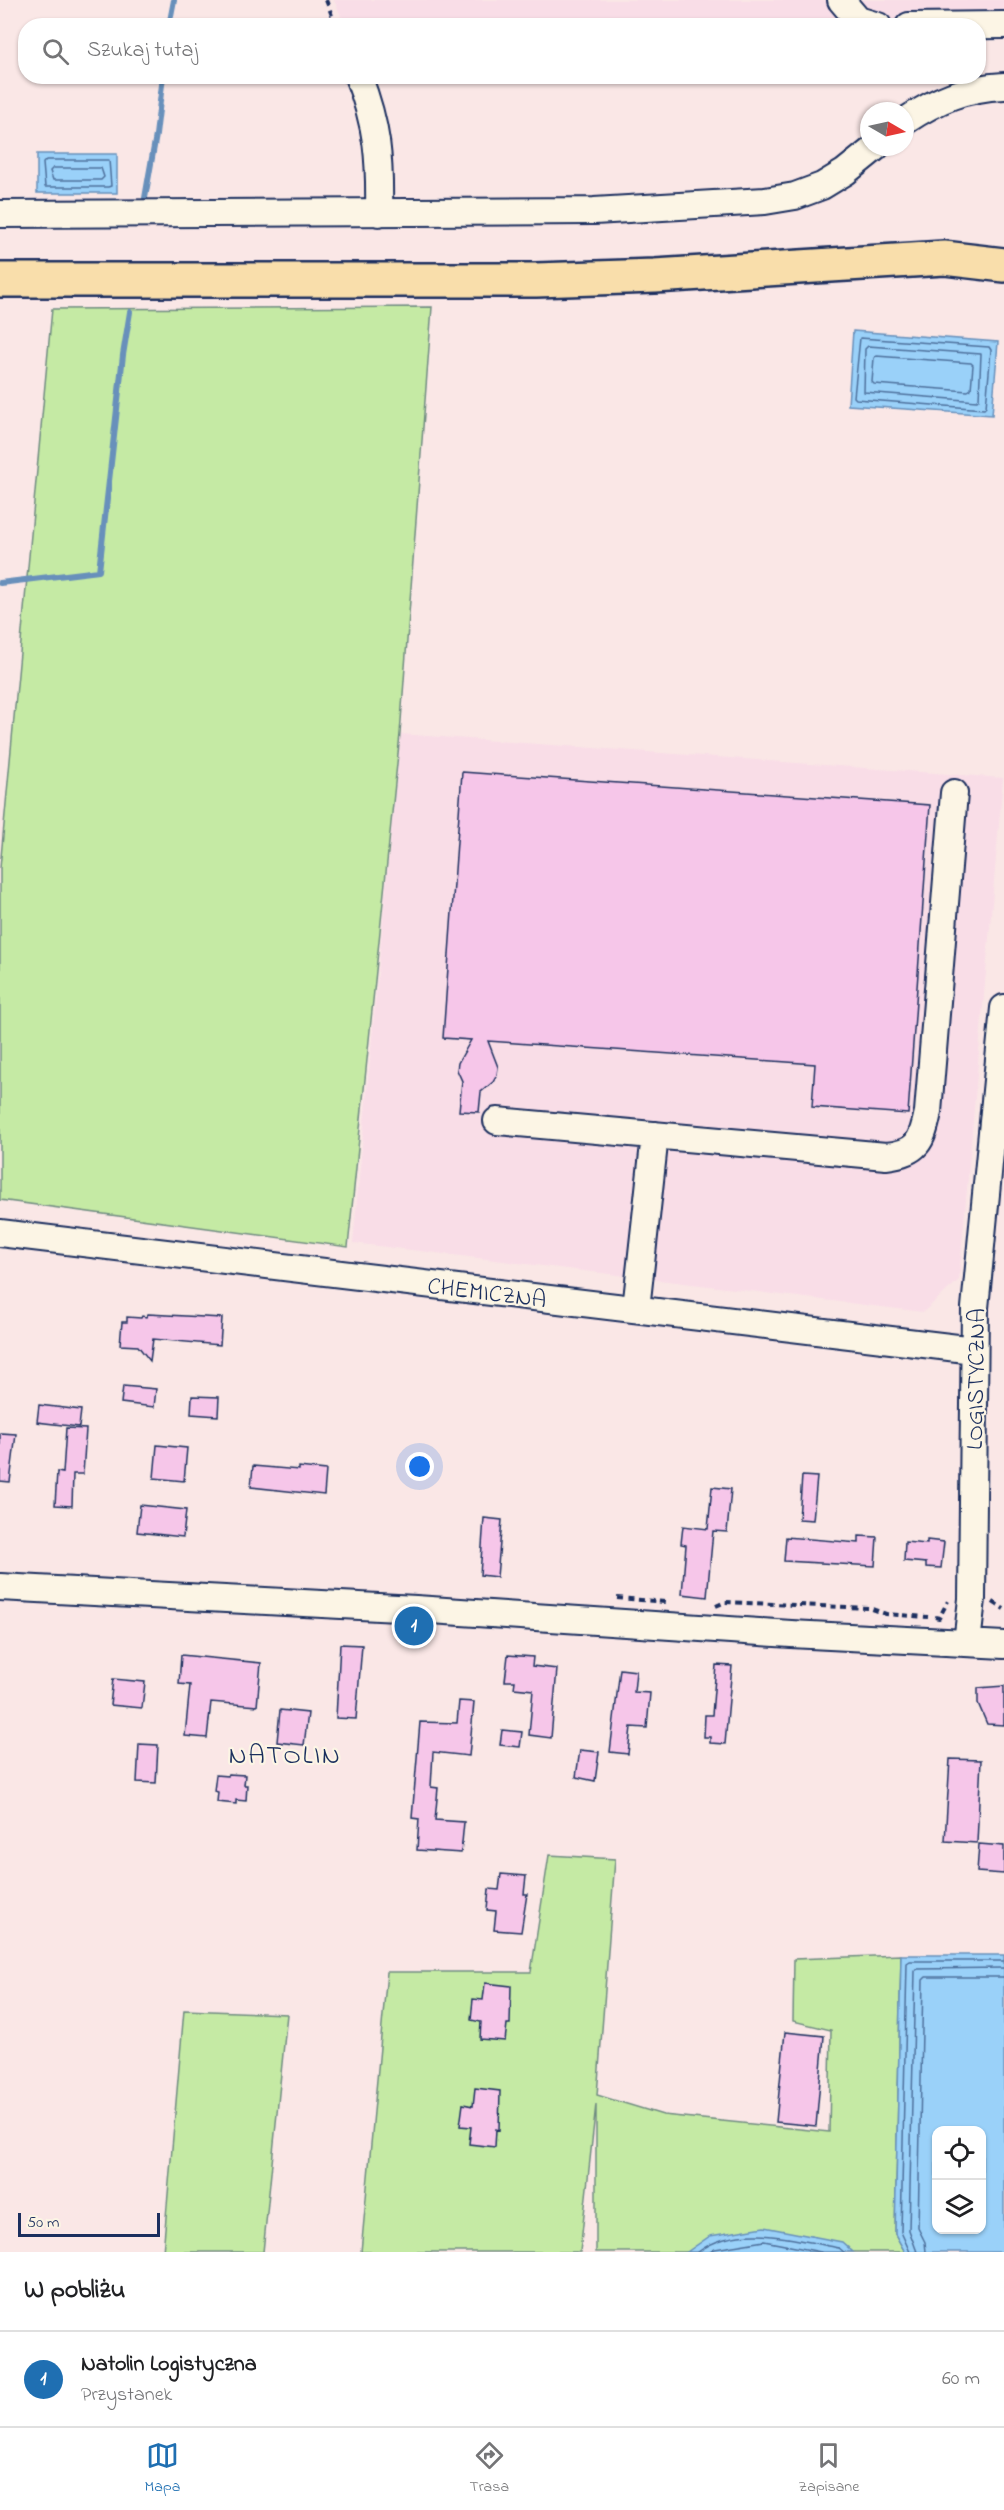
<!DOCTYPE html>
<html lang="pl">
<head>
<meta charset="utf-8">
<style>
	body { margin:0; font-family:"Indie Flower",sans-serif; background:#f6f6f6; color:#202124 }
	.controls { position:absolute; right:18px; bottom:18px; display:grid; overflow:hidden; border-radius:12px; box-shadow:0 2px 4px #0004 }
	.controls button { width:54px; height:54px; display:grid; place-items:center; padding:0; border:0; border-bottom:2px solid #e0e0e0; background:#fff; color:#202124; font:30px sans-serif }
	.compass { position:absolute; left:860px; top:102px; width:54px; height:54px; border-radius:50%; background:#fff; box-shadow:0 2px 4px #0004; rotate:99deg }
	.scale { position:absolute; left:18px; bottom:15px; width:142px; box-sizing:border-box; padding-left:6px; border:3px solid #1b2f5e; border-top:0; font-size:16px; line-height:21px; white-space:nowrap; color:#1b2f5e; -webkit-text-stroke:4px #fcf5e5; paint-order:stroke }
	.you { position:absolute; left:420px; top:1467px; width:21px; height:21px; margin:-15px; border:4px solid #fff; border-radius:50%; background:#1a73e8; box-shadow:0 0 0 9px #1a73e833 }
	.badge { display:grid; place-items:center; width:39px; height:39px; border-radius:50%; background:#1f6fb2; color:#fff; font-size:20px; font-weight:700 }
	.pin { position:absolute; translate:-50% -50%; border:3px solid #fff; box-shadow:0 2px 6px #0006 }
	.list { margin:0; padding:0; list-style:none }
	h2 { display:flex; justify-content:space-between; align-items:center; height:78px; margin:0; padding:0 24px; font-size:26px }
	h2 small { font-size:20px; font-weight:400; color:#757577 }
	.list li { display:grid; grid-template-columns:39px 1fr auto; gap:18px; align-items:center; box-sizing:border-box; height:96px; padding:0 24px; border-top:2px solid #e0e0e0 }
	.list b { display:block; font-size:22px; white-space:nowrap }
	.list p { margin:0; font-size:20px; white-space:nowrap; color:#757577 }
	.list em { font-size:20px; font-style:normal; color:#757577 }
	.icon { flex:none; width:33px; height:33px; fill:none; stroke:currentColor; stroke-width:2; stroke-linecap:round; stroke-linejoin:round }
	.map { position:relative; flex:none; width:1004px; height:2252px; overflow:hidden }
	.search { position:absolute; background:#fff; box-shadow:0 2px 4px #0004; left:18px; right:18px; top:18px; height:66px; display:flex; align-items:center; gap:15px; box-sizing:border-box; padding:0 21px; border-radius:24px; color:#757577; font-size:22px }
	.sheet { height:174px; background:#fff }
	nav { display:flex; justify-content:space-around; align-items:center; box-sizing:border-box; height:84px; border-top:2px solid #e0e0e0; background:#fff; font-size:16px; color:#757577 }
	nav a { display:grid; justify-items:center; gap:3px }
	nav .on { color:#1f6fb2 }
	.map>svg:first-child { display:block }
</style>
</head>
<body>
<div class="map">
<svg width="1004" height="2252" viewBox="0 0 1004 2252">
	<rect width="100%" height="100%" fill="#fae7e6"/>
	<filter id="ink" filterUnits="userSpaceOnUse"><feTurbulence type="fractalNoise" baseFrequency=".0167" numOctaves="2"/><feDisplacementMap in="SourceGraphic" scale="12" xChannelSelector="R" yChannelSelector="G"/><feConvolveMatrix kernelMatrix="1 2 1 2 8 2 1 2 1" color-interpolation-filters="sRGB"/></filter>
	<g filter="url(#ink)">
		<!-- built -->
		<path fill="#f9dde7" d="M 334,0 L 1004,0 L 1004,33 L 978,26 L 345,25 Z
			M 400,734 L 1003,778 L 959,1280 L 923,1312 L 353,1243 Z"/>
		<!-- green -->
		<path fill="#c5eaa4" stroke="#708c81" stroke-width="1.5" d="M 432,307 L 400,734 L 348,1247 L 0,1200 L 0,868 L 52,309 Z
			M 549,1855 L 615,1859 L 597,2095 L 663,2115 L 829,2132 L 831,2030 L 793,2021 L 794,1959 L 901,1955 L 895,2234 L 905,2252 L 596,2252 L 596,2104 L 580,2252 L 361,2252 L 387,1972 L 531,1972 Z
			M 184,2010 L 287,2014 L 263,2252 L 163,2252 Z"/>
		<!-- water -->
		<path fill="#9ad1f9" stroke="#6790bb" stroke-width="1.5" fill-rule="evenodd" d="M 37,154 L 117,154 L 117,193 L 37,193 Z
			M 853,331 L 998,342 L 992,415 L 848,405 Z
			M 901,1955 L 1004,1955 L 1004,2252 L 905,2252 L 895,2234 ZM 982,2130 L 982,2230 L 936,2230 L 936,2130 Z
			M 764,2227 L 842,2242 L 853,2252 L 687,2252 L 710,2236 Z"/>
		<g fill="none" stroke-linecap="round" stroke-linejoin="round">
			<!-- shore -->
			<path stroke="#4e709c" stroke-width="1.5" d="M 46,160 L 109,160 L 111,186 L 108,187 L 45,187 L 43,163 Z
				M 53,168 L 101,168 L 104,177 L 101,180 L 53,180 L 50,171 Z
				M 860,338 L 989,347 L 991,350 L 986,407 L 984,409 L 856,399 L 854,397 Z
				M 868,346 L 981,354 L 979,399 L 977,401 L 864,392 L 865,349 Z
				M 876,356 L 971,363 L 973,365 L 971,389 L 968,391 L 874,384 L 872,382 L 874,358 Z
				M 698,2252 C 738,2222 793,2239 839,2248 L 844,2252
				M 710,2252 L 715,2249 L 764,2241 L 821,2252
				M 910,2252 L 901,2232 L 907,1963 L 910,1961 L 1004,1961
				M 917,2252 L 909,2230 L 915,1971 L 918,1969 L 1004,1968
				M 926,2252 L 925,2242 L 918,2228 L 923,1980 L 926,1977 L 1004,1977"/>
			<!-- stream -->
			<path stroke="#6790bb" stroke-width="6" d="M 169,26 L 174,0
				M 145,198 L 156,135 L 163,76
				M 0,583 L 99,571 L 123,355 L 130,312"/>
		</g>
		<!-- building -->
		<path fill="#f6c6e9" stroke="#1b2f5e" stroke-width="1.5" d="M 462,772 L 930,805 L 908,1114 L 812,1107 L 815,1064 L 488,1041 L 498,1067 L 497,1075 L 493,1082 L 481,1092 L 479,1112 L 459,1111 L 462,1081 L 457,1070 L 458,1063 L 471,1040 L 443,1038 Z
			M 148,1314 L 222,1318 L 220,1345 L 153,1339 L 150,1361 L 138,1346 L 120,1345 L 122,1322 L 127,1322 L 127,1317 L 141,1318 L 142,1316 L 146,1317 Z
			M 123,1386 L 156,1389 L 154,1407 L 121,1403 Z
			M 192,1396 L 219,1397 L 218,1416 L 191,1414 Z
			M 39,1405 L 81,1410 L 79,1427 L 37,1422 Z
			M 66,1428 L 86,1429 L 83,1474 L 73,1474 L 72,1506 L 55,1505 L 57,1472 L 63,1473 Z
			M 0,1433 L 16,1434 L 10,1482 L 0,1481 Z
			M 157,1445 L 187,1448 L 184,1481 L 154,1478 Z
			M 253,1466 L 299,1470 L 299,1467 L 326,1470 L 324,1495 L 251,1487 Z
			M 802,1476 L 817,1477 L 813,1520 L 799,1519 Z
			M 712,1487 L 731,1489 L 727,1532 L 713,1531 L 707,1597 L 682,1594 L 686,1545 L 681,1544 L 683,1526 L 708,1529 Z
			M 140,1505 L 186,1510 L 183,1537 L 137,1532 Z
			M 484,1518 L 502,1520 L 497,1577 L 480,1575 Z
			M 859,1536 L 877,1537 L 875,1566 L 784,1561 L 786,1537 L 859,1543 Z
			M 927,1540 L 944,1542 L 941,1568 L 926,1567 L 926,1563 L 904,1561 L 905,1542 L 927,1544 Z
			M 340,1644 L 362,1645 L 356,1719 L 336,1718 Z
			M 181,1655 L 261,1663 L 257,1706 L 211,1702 L 207,1738 L 185,1736 L 190,1685 L 179,1684 Z
			M 508,1655 L 533,1657 L 532,1666 L 557,1669 L 551,1738 L 529,1735 L 533,1690 L 514,1688 L 515,1681 L 505,1681 Z
			M 716,1665 L 732,1666 L 725,1744 L 710,1743 L 710,1737 L 704,1737 L 705,1715 L 712,1715 Z
			M 620,1669 L 636,1671 L 634,1692 L 650,1693 L 647,1728 L 631,1727 L 628,1754 L 610,1752 Z
			M 113,1679 L 145,1682 L 142,1708 L 110,1705 Z
			M 1004,1686 L 1004,1725 L 987,1724 L 978,1703 L 978,1688 Z
			M 459,1701 L 474,1702 L 469,1756 L 433,1752 L 431,1787 L 438,1788 L 435,1820 L 464,1822 L 461,1853 L 417,1850 L 419,1819 L 412,1818 L 420,1722 L 457,1723 Z
			M 280,1710 L 308,1713 L 304,1745 L 277,1742 Z
			M 502,1730 L 522,1732 L 520,1747 L 500,1745 Z
			M 139,1744 L 158,1745 L 156,1783 L 137,1782 Z
			M 580,1750 L 599,1752 L 595,1781 L 576,1777 Z
			M 950,1759 L 981,1760 L 977,1843 L 945,1841 Z
			M 228,1774 L 245,1775 L 244,1785 L 247,1785 L 246,1801 L 236,1800 L 236,1804 L 217,1802 L 218,1792 L 214,1791 L 216,1775 L 228,1776 Z
			M 979,1844 L 1004,1846 L 1004,1874 L 977,1872 Z
			M 501,1874 L 526,1876 L 524,1894 L 527,1894 L 521,1932 L 494,1930 L 496,1911 L 487,1910 L 489,1889 L 499,1890 Z
			M 485,1983 L 511,1986 L 510,2024 L 507,2024 L 505,2041 L 480,2039 L 481,2022 L 471,2020 L 473,1999 L 483,2000 Z
			M 785,2032 L 824,2036 L 816,2126 L 776,2122 Z
			M 475,2088 L 500,2091 L 499,2130 L 496,2129 L 495,2147 L 469,2144 L 471,2127 L 460,2126 L 463,2104 L 473,2106 Z"/>
		<g fill="none" stroke-linecap="round" stroke-linejoin="round">
			<defs>
				<path id="minor" d="M 841,0 L 858,20 L 878,26
					M 909,26 L 1004,25
					M 358,76 C 378,127 380,160 379,213
					M 905,121 C 938,99 964,88 1004,86
					M 0,214 L 594,211 L 765,201 L 795,196 L 822,186 L 845,172 L 876,147
					M 497,1121 L 886,1156 C 917,1153 922,1142 928,1112 L 954,793
					M 0,1233 L 974,1350
					M 636,1309 L 655,1135
					M 0,1587 L 416,1609 L 791,1634 L 1004,1645
					M 967,1643 L 972,1599 L 975,1308 L 1004,1008"/>
				<path id="major" d="M 0,280 L 536,280 L 655,276 L 944,258 L 1004,265"/>
			</defs>
			<!-- minor casing -->
			<use href="#minor" stroke="#1b2f5e" stroke-width="30"/>
			<!-- major casing -->
			<use href="#major" stroke="#1b2f5e" stroke-width="38"/>
			<!-- path -->
			<path stroke="#1b2f5e" stroke-width="4" stroke-dasharray="6 4.5" stroke-linecap="butt" d="M 326,0 L 336,26
				M 617,1598 L 666,1602
				M 993,1602 L 1004,1609
				M 716,1606 L 725,1602 L 869,1608 L 886,1614 L 928,1617
				M 935,1617 L 939,1618 L 948,1601"/>
			<!-- minor -->
			<use href="#minor" stroke="#fcf5e5" stroke-width="26"/>
			<!-- major -->
			<use href="#major" stroke="#f9deab" stroke-width="33"/>
		</g>
	</g>
	<g text-anchor="middle" stroke-width="4.5" stroke-linejoin="round" paint-order="stroke">
		<!-- street labels -->
		<g font-size="24" fill="#1b2f5e" stroke="#fcf5e5">
			<text transform="translate(487 1292) rotate(7)" y="8">CHEMICZNA</text>
			<text transform="translate(975 1379) rotate(-89)" y="8">LOGISTYCZNA</text>
		</g>
		<!-- quarter labels -->
		<g font-size="27" letter-spacing="1.5" fill="#1b2f5e" stroke="#fcf5e5">
			<text x="285" y="1763">NATOLIN</text>
		</g>
	</g>
</svg>
<div class="controls">
<button><svg class="icon" aria-label="locate" viewBox="0 0 24 24"><circle cx="12" cy="12" r="6"/><path d="M12 2v4M12 18v4M2 12h4M18 12h4"/></svg></button>
<button><svg class="icon" aria-label="layers" viewBox="0 0 24 24"><path d="M12 4l9 5-9 5-9-5zM3 14l9 5 9-5"/></svg></button>
</div>
<svg class="compass" viewBox="-18 -18 36 36"><path d="M0-13l5 13h-10z" fill="#e53935"/><path d="M0 13l5-13h-10z" fill="#757577"/></svg>
<div class="scale">50 m</div>
<div class="you"></div>
<div class="pin badge" style="left:414px;top:1626px">1</div>
<div class="search"><svg class="icon" aria-label="search" viewBox="0 0 24 24"><circle cx="10" cy="10" r="6"/><path d="M15 15l6 6"/></svg>Szukaj tutaj</div>
</div>
<section class="sheet">
<h2>W pobliżu<small></small></h2>
<ul class="list">
<li><span class="badge">1</span><div><b>Natolin Logistyczna</b><p>Przystanek</p></div><em>60 m</em></li>
</ul>
</section>
<nav>
<a class="on"><svg class="icon" aria-label="map" viewBox="0 0 24 24"><path d="M3 6l6-2 6 2 6-2v14l-6 2-6-2-6 2zM9 4v14M15 6v14"/></svg>Mapa</a>
<a><svg class="icon" aria-label="directions" viewBox="0 0 24 24"><path d="M12 3l9 9-9 9-9-9zM9 14v-3h6M13 9l2 2-2 2"/></svg>Trasa</a>
<a><svg class="icon" aria-label="saved" viewBox="0 0 24 24"><path d="M7 4h10v16l-5-4-5 4z"/></svg>Zapisane</a>
</nav>
</body>
</html>
